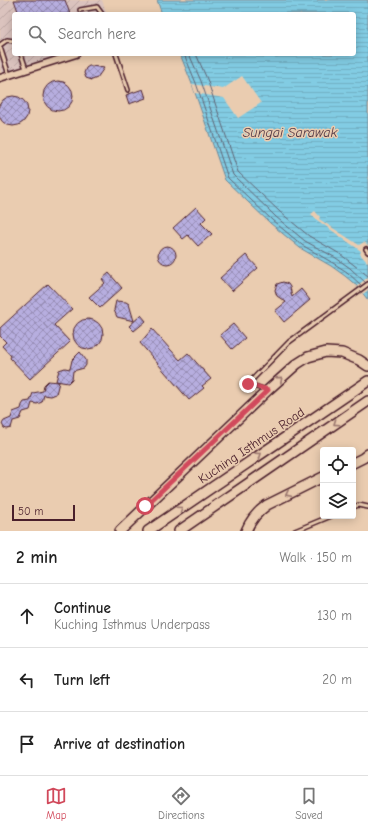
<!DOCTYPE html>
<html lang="en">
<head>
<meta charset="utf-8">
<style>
	body { margin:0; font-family:"Comic Neue",sans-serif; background:#f2f2f2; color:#222 }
	.controls { position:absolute; right:12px; bottom:12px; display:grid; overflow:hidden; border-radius:4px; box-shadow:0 2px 10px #0003 }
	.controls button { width:36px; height:36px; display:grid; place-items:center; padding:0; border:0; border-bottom:1px solid #e0e0e0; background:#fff; color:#222; font:20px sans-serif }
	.scale { position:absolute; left:12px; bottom:10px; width:63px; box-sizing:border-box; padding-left:4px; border:2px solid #4a1f2b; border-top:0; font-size:11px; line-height:14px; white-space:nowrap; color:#4a1f2b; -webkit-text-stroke:3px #eaccb0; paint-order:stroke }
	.stop { position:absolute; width:12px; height:12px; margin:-9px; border:3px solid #d1495b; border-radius:50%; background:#fff }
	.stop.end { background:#d1495b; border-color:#fff; box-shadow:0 1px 4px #0008 }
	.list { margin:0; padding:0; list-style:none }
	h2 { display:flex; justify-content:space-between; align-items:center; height:52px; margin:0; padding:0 16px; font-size:17px }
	h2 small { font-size:13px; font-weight:400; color:#767676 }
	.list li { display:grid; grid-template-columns:26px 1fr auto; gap:12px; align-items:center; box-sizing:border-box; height:64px; padding:0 16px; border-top:1px solid #e0e0e0 }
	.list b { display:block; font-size:15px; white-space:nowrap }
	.list p { margin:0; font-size:13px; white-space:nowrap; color:#767676 }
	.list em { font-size:13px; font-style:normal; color:#767676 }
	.icon { flex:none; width:22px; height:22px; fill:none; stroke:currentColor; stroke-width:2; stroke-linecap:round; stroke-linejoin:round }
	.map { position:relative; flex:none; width:368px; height:531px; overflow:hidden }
	.search { position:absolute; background:#fff; box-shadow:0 2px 10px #0003; left:12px; right:12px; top:12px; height:44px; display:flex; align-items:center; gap:10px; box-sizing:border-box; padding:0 14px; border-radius:4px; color:#767676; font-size:15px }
	.sheet { height:244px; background:#fff }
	nav { display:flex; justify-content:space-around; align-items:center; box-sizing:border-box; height:56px; border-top:1px solid #e0e0e0; background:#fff; font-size:11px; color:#767676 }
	nav a { display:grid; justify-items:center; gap:2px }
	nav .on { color:#d1495b }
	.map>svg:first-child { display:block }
</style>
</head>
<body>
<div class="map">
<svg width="368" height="531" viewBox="0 0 368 531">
	<defs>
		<pattern id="industrial-furrows" width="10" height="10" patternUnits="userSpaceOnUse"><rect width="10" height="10" fill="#dbc3be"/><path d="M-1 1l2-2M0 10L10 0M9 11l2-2" fill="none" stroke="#bda7a3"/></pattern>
		<pattern id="water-rules" width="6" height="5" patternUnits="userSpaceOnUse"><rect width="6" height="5" fill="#82cce3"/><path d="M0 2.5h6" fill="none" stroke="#72afc3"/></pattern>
		<pattern id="building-cross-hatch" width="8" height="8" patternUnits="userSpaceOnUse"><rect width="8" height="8" fill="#b7aedf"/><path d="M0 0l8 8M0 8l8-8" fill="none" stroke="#978db5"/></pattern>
	</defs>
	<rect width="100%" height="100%" fill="#eaccb0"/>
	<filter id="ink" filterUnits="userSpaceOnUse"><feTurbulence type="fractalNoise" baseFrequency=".025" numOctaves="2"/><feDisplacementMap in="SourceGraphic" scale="8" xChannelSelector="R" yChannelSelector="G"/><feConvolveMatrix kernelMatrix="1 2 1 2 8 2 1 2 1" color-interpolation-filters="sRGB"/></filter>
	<g filter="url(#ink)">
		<!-- industrial -->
		<path fill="url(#industrial-furrows)" d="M 0,0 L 79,0 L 80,1 L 102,0 L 107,14 L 14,14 L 14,54 L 64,54 L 2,74 L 0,68 Z"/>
		<!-- water -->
		<path fill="url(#water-rules)" stroke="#6c8799" d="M 157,0 L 368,0 L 368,300 L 357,286 L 345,276 L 331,266 L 300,248 L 270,223 L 225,180 L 192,84 L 180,54 L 354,54 L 354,14 L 162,14 Z"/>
		<!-- pier -->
		<path fill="#eaccb0" d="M 242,76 L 261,103 L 238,118 L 224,98 L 195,93 L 192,84 L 223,89 Z
			M 315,211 L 320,217 L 319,219 L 359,245 L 364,242 L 368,245 L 368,261 L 367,262 L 360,254 L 361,251 L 317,220 L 311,214 Z
			M 368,277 L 368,290 L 363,294 L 357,286 Z"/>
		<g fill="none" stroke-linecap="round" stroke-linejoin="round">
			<!-- shore -->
			<path stroke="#606475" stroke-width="1" d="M 184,54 L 196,83 L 228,178 L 272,220 L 302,245 L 333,263 L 347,272 L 362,286
				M 189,54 L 201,81 L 233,175 L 276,217 L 305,241 L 336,258 L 350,268 L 366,283
				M 196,54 L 207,79 L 238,172 L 280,212 L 309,236 L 340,254 L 368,276"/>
		</g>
		<!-- building -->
		<path fill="url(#building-cross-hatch)" stroke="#4a1f2b" d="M 14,0 L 65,0 L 70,14 L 19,14 Z
			M 89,66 L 92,66 L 104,68 L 97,78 L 92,80 L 86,78 L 84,73 L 86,68 Z
			M43 96a15 15 0 1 1 30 0a15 15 0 1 1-30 0Z
			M 143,89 L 146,98 L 129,104 L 126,95 Z
			M-2 111a15 15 0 1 1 30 0a15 15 0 1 1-30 0Z
			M 196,207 L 206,218 L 201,223 L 212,234 L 198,246 L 188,235 L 183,239 L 173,228 Z
			M158 255a9 9 0 1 1 18 0a9 9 0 1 1-18 0Z
			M 246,255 L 258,268 L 232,291 L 220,278 Z
			M 109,273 L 122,288 L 100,308 L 89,297 L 105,283 L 102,279 Z
			M 283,282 L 288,284 L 290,287 L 292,297 L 301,289 L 310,300 L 284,322 L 275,311 L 286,302 L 277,296 L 275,290 L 277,284 Z
			M 48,284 L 72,309 L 54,325 L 70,342 L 30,379 L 10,358 L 11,356 L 2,346 L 6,342 L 0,336 L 0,328 Z
			M 116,301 L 126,302 L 129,304 L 134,321 L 117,317 L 114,310 Z
			M 141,315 L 146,321 L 134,331 L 129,326 Z
			M73 334a15 15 0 1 1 30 0a15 15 0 1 1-30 0Z
			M 233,324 L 245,338 L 232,349 L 220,335 Z
			M 152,329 L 180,360 L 188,353 L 211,379 L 202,386 L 204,388 L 189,400 L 140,343 Z
			M 80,352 L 86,360 L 86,365 L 84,368 L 73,371 L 72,379 L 68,383 L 56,381 L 59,370 L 65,368 L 70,369 L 72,360 Z
			M 48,381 L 59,382 L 56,394 L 51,396 L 44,395 L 42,402 L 37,404 L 32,403 L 30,410 L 23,412 L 20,419 L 13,421 L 11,428 L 7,429 L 4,428 L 2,424 L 4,421 L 11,418 L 13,412 L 21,409 L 22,405 L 24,402 L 30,401 L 33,393 L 43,391 L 44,385 Z"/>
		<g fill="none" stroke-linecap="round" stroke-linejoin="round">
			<defs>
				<path id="lane" d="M 80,10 L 97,7 L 102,14
					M 0,45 L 7,40 L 14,41
					M 0,47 L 9,75
					M 21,54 L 26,69
					M 116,54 L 128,90
					M 366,249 L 368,252
					M 266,390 L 248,384 L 289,342 L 368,284
					M 353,507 L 359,505 L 368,507
					M 295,531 L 331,516"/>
				<path id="street" d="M 0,78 L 76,54"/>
				<path id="secondary" d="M 353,463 L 363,458 L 368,454
					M 120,531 L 268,390 L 297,364 L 308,357 L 326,352 L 342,353 L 359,360 L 368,366
					M 148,531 L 368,381
					M 179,531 L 368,401
					M 246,531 C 251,519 257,512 267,505 L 323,477"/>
			</defs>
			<!-- lane casing -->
			<use href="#lane" stroke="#4a1f2b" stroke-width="6"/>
			<!-- street casing -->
			<use href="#street" stroke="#4a1f2b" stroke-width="9"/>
			<!-- secondary casing -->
			<use href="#secondary" stroke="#4a1f2b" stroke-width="12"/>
			<!-- lane -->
			<use href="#lane" stroke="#eaccb0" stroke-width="3"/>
			<!-- street -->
			<use href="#street" stroke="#eaccb0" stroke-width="6"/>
			<!-- secondary -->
			<use href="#secondary" stroke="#eaccb0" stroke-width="9"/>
		</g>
		<!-- one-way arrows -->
		<defs><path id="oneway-chevron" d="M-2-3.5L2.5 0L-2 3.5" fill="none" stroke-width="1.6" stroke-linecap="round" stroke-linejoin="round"/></defs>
		<g stroke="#9a766e">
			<use href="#oneway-chevron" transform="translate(280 379) rotate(-42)"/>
			<use href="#oneway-chevron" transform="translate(336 423) rotate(146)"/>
			<use href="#oneway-chevron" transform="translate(259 455) rotate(-34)"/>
			<use href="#oneway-chevron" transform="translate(288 494) rotate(154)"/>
			<use href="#oneway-chevron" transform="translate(180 509) rotate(-35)"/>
		</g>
	</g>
	<g fill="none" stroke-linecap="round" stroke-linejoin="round" filter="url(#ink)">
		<!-- route -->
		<path stroke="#d1495b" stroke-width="5" d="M 145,506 L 268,390 L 248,384"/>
	</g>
	<g text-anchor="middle" stroke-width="3" stroke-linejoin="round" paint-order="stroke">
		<!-- street labels -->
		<g font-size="13" fill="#4a1f2b" stroke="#eaccb0">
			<text transform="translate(251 445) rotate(-34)" y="5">Kuching Isthmus Road</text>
		</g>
		<!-- water labels -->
		<g font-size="14" font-style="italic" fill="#523947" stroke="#eaccb0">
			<text x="290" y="137">Sungai Sarawak</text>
		</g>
	</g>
</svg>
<div class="controls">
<button><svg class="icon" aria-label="locate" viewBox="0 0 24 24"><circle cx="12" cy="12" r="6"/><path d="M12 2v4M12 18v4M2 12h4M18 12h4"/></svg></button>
<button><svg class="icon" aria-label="layers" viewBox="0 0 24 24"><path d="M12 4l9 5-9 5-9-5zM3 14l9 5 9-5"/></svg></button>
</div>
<div class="scale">50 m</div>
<div class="stop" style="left:145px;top:506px"></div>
<div class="stop end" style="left:248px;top:384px"></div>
<div class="search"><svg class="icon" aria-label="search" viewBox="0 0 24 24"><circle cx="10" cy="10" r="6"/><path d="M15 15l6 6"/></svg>Search here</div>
</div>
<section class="sheet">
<h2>2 min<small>Walk · 150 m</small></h2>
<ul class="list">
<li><svg class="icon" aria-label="ahead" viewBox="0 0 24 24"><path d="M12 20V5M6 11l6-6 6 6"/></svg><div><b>Continue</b><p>Kuching Isthmus Underpass</p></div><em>130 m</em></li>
<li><svg class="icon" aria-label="left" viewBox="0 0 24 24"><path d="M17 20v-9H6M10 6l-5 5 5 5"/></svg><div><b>Turn left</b></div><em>20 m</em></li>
<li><svg class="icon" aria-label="arrive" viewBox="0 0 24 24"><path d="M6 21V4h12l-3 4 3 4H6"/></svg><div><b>Arrive at destination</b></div></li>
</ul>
</section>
<nav>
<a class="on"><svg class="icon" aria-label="map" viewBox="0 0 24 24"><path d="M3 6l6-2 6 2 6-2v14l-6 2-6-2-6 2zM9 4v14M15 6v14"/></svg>Map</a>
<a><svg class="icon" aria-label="directions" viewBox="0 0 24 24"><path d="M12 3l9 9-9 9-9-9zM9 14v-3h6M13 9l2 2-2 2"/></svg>Directions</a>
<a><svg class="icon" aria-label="saved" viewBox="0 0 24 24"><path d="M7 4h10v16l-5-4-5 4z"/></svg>Saved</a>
</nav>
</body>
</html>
